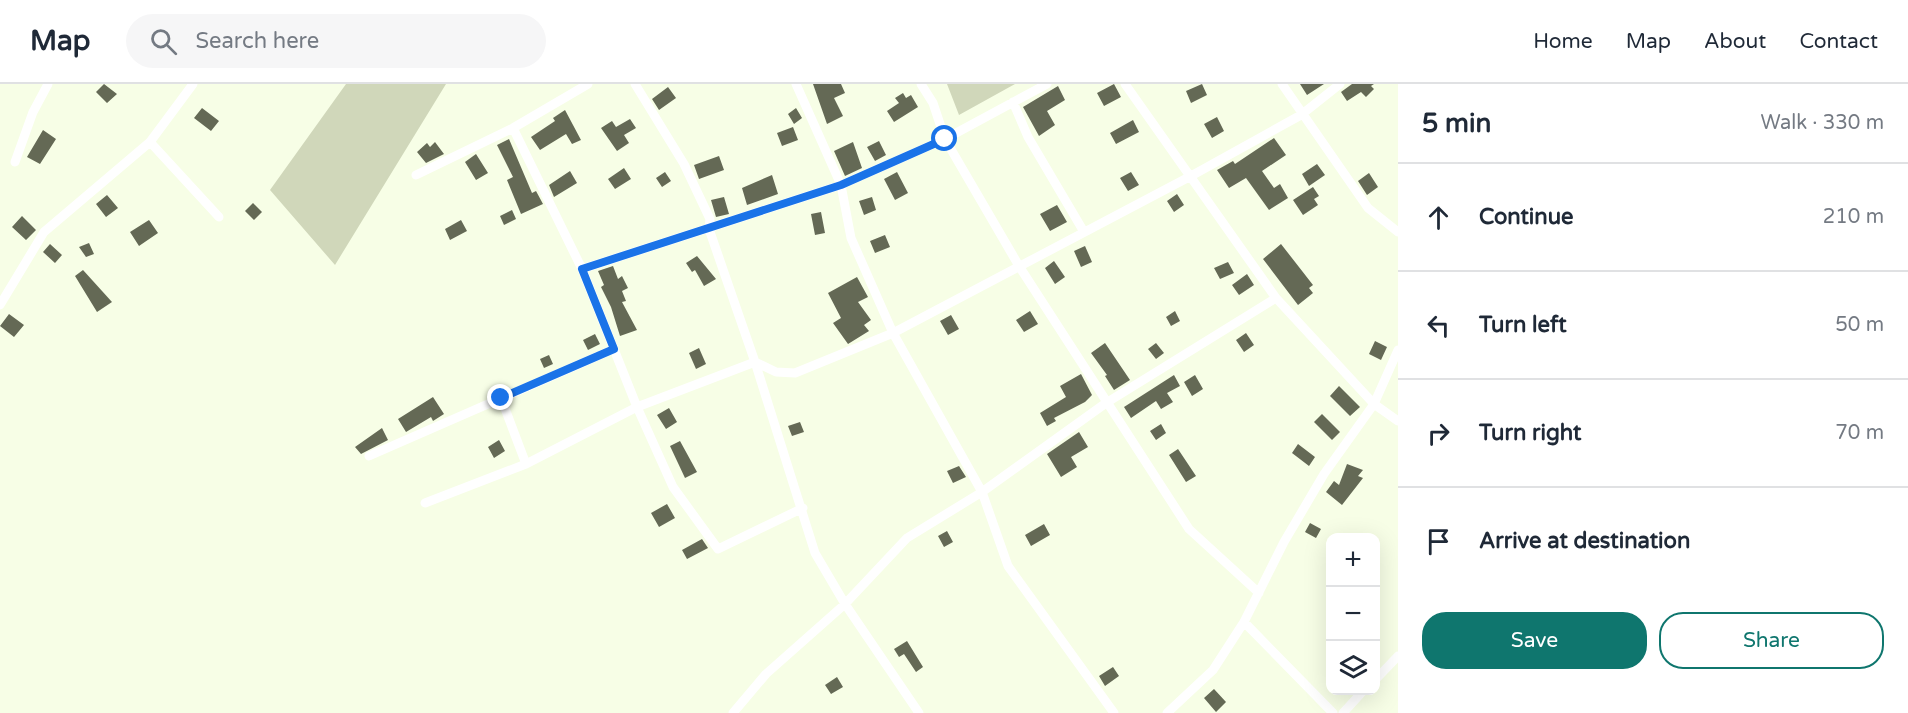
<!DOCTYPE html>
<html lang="en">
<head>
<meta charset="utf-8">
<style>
	body { margin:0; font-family:"Varela Round",sans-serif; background:#f6f6f7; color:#1f2937 }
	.controls { position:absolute; right:18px; bottom:18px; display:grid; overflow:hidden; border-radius:12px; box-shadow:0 6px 24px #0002 }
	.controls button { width:54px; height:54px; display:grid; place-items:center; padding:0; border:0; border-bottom:2px solid #e0e1e3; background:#fff; color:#1f2937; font:30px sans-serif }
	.stop { position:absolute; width:18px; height:18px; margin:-14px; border:4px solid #1a73e8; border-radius:50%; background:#fff }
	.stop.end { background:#1a73e8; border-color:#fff; box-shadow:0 2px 6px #0008 }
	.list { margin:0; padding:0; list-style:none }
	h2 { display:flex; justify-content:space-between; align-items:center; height:78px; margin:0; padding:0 24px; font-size:26px }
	h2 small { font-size:20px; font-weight:400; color:#747a83 }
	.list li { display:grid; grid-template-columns:39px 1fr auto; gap:18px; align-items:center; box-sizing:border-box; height:108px; padding:0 24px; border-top:2px solid #e0e1e3 }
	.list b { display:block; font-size:22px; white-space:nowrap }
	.list em { font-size:20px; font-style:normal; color:#747a83 }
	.actions { display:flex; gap:12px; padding:18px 24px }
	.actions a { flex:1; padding:14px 0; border:2px solid #0f766e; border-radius:24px; text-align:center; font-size:21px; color:#0f766e }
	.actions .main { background:#0f766e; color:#fff }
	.icon { flex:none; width:33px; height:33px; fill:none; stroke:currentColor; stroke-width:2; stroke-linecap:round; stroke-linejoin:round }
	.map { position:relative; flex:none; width:1398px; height:629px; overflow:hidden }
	header { display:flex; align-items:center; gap:36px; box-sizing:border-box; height:84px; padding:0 30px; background:#fff; border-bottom:2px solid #e0e1e3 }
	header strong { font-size:28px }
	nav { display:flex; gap:33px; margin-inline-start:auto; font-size:21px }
	.search { width:420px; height:54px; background:#f6f6f7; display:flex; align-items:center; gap:15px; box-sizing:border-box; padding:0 21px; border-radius:33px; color:#747a83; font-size:22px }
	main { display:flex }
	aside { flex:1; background:#fff }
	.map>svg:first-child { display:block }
</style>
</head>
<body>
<header>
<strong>Map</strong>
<div class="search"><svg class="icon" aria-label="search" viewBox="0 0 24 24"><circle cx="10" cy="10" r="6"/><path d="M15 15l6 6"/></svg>Search here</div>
<nav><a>Home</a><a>Map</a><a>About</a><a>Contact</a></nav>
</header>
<main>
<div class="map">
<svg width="1398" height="629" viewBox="0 0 1398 629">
	<rect width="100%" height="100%" fill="#f7fee6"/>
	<!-- green -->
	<path fill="#d0d7ba" d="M 346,0 L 446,0 L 335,181 L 270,106 Z
		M 947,0 L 1015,0 L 959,31 Z"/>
	<!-- building -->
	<path fill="#646955" d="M 104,0 L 117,10 L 107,19 L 96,8 Z
		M 813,0 L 841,0 L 845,9 L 834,14 L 843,32 L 827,40 Z
		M 1114,0 L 1121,13 L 1104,22 L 1097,9 Z
		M 1202,0 L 1207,11 L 1191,19 L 1186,7 Z
		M 1300,0 L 1324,0 L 1307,11 Z
		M 1352,0 L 1374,0 L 1371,2 L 1374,5 L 1366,13 L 1361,8 L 1347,17 L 1341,8 Z
		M 1058,2 L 1065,16 L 1047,27 L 1055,41 L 1039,52 L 1023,23 Z
		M 668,3 L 676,14 L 659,26 L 652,15 Z
		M 903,9 L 906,14 L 911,11 L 918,23 L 894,38 L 887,27 L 899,19 L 895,14 Z
		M 202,24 L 219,37 L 211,47 L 194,34 Z
		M 796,24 L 802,34 L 794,40 L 788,30 Z
		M 565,26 L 581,56 L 572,60 L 566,50 L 540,66 L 531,53 L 555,37 L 553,34 Z
		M 1217,33 L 1224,47 L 1212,54 L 1204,40 Z
		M 630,35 L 636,44 L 624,51 L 629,59 L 617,67 L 601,44 L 612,37 L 616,43 Z
		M 1133,36 L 1139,48 L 1116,60 L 1110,49 Z
		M 793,43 L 798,56 L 782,62 L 777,49 Z
		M 43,46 L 56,55 L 40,80 L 27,73 Z
		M 1274,54 L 1286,71 L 1262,87 L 1274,104 L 1280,100 L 1288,114 L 1269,126 L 1246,94 L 1229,104 L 1217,86 L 1233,77 L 1235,80 Z
		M 509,55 L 532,109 L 536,107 L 543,120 L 521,130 L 507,96 L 513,93 L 497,61 Z
		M 879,57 L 886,71 L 875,77 L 867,63 Z
		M 435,58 L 444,70 L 426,79 L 417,68 L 427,59 L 430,63 Z
		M 853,58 L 862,84 L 845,92 L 834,67 Z
		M 476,70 L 488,89 L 476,96 L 465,78 Z
		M 719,72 L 724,86 L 699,95 L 694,81 Z
		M 1317,80 L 1325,91 L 1309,102 L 1302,90 Z
		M 624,84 L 631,95 L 615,105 L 608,95 Z
		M 570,87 L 577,99 L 554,113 L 549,101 Z
		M 665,88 L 671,97 L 662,103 L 656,94 Z
		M 897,88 L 908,109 L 895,116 L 884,95 Z
		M 1131,88 L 1139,101 L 1128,107 L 1120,94 Z
		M 1369,89 L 1378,103 L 1367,111 L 1358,97 Z
		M 772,91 L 778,110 L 747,121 L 742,104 Z
		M 1313,103 L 1319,112 L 1314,115 L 1318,121 L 1303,131 L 1293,116 Z
		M 1177,110 L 1184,121 L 1174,128 L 1167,117 Z
		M 107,111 L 118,124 L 106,133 L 96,120 Z
		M 724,113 L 729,130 L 716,133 L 711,116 Z
		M 872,113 L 876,126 L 864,131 L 859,117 Z
		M 253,119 L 262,128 L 254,136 L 245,127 Z
		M 1057,121 L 1067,138 L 1050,147 L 1040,130 Z
		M 512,126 L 516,135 L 504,141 L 500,132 Z
		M 821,128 L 825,149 L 815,151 L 811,130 Z
		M 22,132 L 36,146 L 26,156 L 12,143 Z
		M 149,136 L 158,149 L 139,162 L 130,148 Z
		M 461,136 L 467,147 L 450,156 L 445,145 Z
		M 885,151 L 890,163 L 875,169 L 870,157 Z
		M 89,159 L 94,170 L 86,173 L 79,163 Z
		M 50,160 L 62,171 L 55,179 L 43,168 Z
		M 1281,160 L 1313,201 L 1309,204 L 1313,209 L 1298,221 L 1263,175 Z
		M 1085,162 L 1092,178 L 1081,183 L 1074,167 Z
		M 697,172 L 716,195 L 704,202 L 695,186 L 692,188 L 686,179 Z
		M 1054,177 L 1065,193 L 1055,200 L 1045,184 Z
		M 1228,178 L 1234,189 L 1220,195 L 1214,184 Z
		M 613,182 L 618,195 L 622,192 L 628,204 L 622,207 L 626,217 L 622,218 L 637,246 L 620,252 L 611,223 L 601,203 L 604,201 L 598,187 Z
		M 83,186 L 112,218 L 97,228 L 75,192 Z
		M 1247,190 L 1254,201 L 1239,211 L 1232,201 Z
		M 857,193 L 868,213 L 858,218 L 871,236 L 864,241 L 869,247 L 848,260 L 833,239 L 841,234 L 828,209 Z
		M 1030,227 L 1038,240 L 1024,248 L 1016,236 Z
		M 1175,227 L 1180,237 L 1171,242 L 1166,233 Z
		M 9,230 L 24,241 L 14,253 L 0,242 Z
		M 951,231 L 959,245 L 948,251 L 940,237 Z
		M 1246,249 L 1254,261 L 1244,268 L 1236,256 Z
		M 595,250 L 600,260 L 588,266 L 583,256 Z
		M 1375,257 L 1387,263 L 1381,276 L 1369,270 Z
		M 1105,259 L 1130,296 L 1114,306 L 1105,292 L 1107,291 L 1091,269 Z
		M 1156,259 L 1164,269 L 1156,275 L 1148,265 Z
		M 699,264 L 706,280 L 696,285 L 689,269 Z
		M 549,271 L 553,280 L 544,284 L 540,275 Z
		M 1081,290 L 1092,311 L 1085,318 L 1054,334 L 1056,337 L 1047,342 L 1040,329 L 1066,313 L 1060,302 Z
		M 1174,291 L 1180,302 L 1167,309 L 1173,318 L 1161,325 L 1156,317 L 1131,334 L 1124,323 Z
		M 1195,291 L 1203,305 L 1192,312 L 1184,298 Z
		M 1339,302 L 1360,323 L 1350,332 L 1330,312 Z
		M 433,313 L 444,330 L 433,337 L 431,333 L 406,348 L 398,335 Z
		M 669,324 L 677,338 L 666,345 L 657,331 Z
		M 1322,330 L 1340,348 L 1332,356 L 1314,338 Z
		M 800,338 L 804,348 L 792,352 L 788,342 Z
		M 1161,340 L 1166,349 L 1156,356 L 1150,347 Z
		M 382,344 L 388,356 L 361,370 L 355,363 Z
		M 1079,348 L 1088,363 L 1071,373 L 1077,383 L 1061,393 L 1047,370 Z
		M 499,356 L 505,367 L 494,374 L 488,363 Z
		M 680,357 L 697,388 L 685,394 L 670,362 Z
		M 1298,360 L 1315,373 L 1309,382 L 1292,369 Z
		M 1178,365 L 1196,392 L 1186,398 L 1169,371 Z
		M 1347,380 L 1363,386 L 1358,392 L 1363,394 L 1342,421 L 1326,408 L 1334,397 L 1339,401 Z
		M 959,382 L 966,393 L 953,399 L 947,387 Z
		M 667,420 L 675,434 L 659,443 L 651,429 Z
		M 1310,439 L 1321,445 L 1316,454 L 1305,448 Z
		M 1044,440 L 1050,451 L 1031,462 L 1025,451 Z
		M 947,447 L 953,458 L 944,463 L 938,452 Z
		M 702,455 L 708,464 L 687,475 L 682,466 Z
		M 907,557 L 923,583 L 916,588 L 904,570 L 899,573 L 894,565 Z
		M 1113,583 L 1119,592 L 1105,602 L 1099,592 Z
		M 837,593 L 843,603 L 831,610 L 825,601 Z
		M 1214,605 L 1226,618 L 1216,628 L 1204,614 Z"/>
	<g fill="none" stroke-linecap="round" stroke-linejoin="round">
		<!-- street -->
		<path stroke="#fff" stroke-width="9" d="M 635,0 L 684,80 L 710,135 L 709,145 L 755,278 L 815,469 L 845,520 L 919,629
			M 796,0 L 841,101 L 851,154 L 893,249 L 982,408 L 1008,482 L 1114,629
			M 921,0 L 933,19 L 945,55 L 1019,182 L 1189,445 L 1259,509
			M 1125,0 L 1276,214 L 1374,320 L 1398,337
			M 1282,0 L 1368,124 L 1398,148
			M 1013,18 L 1028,53 L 1084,148
			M 513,44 L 582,185 L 637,323 L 673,403 L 718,465 L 803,424
			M 150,58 L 219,133
			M 15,78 L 33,28 L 48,0
			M 416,91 L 513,44 L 588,0
			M 582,185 L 841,101 L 945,55 L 1047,0
			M 0,221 L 44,148 L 150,58 L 193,0
			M 501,314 L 526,380
			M 369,372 L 614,265
			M 425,419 L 526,380 L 637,323 L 755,278 L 776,288 L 795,289 L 893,249 L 1191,92 L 1301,31 L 1340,0
			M 1244,538 L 1333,629
			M 1376,595 L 1398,572
			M 733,629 L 766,590 L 845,520 L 907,454 L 982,408 L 1106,319 L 1276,214
			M 1167,629 L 1213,586 L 1244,538 L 1284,458 L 1324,390 L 1374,320 L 1398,266
			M 1343,629 L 1364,606"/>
	</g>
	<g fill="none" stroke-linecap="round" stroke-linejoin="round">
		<!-- route -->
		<path stroke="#1a73e8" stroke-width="8" d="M 501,314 L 614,265 L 582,185 L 841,101 L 945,55"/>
	</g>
</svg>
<div class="controls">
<button>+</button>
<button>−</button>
<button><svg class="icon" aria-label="layers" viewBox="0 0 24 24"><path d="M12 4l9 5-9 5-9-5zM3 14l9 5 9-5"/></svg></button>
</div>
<div class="stop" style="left:945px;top:55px"></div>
<div class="stop end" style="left:501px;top:314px"></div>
</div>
<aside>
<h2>5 min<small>Walk · 330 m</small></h2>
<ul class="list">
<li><svg class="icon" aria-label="ahead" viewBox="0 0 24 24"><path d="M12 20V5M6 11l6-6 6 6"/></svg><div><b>Continue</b></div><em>210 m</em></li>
<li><svg class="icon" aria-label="left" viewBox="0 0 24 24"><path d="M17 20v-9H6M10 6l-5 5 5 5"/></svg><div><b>Turn left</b></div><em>50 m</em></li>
<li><svg class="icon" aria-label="right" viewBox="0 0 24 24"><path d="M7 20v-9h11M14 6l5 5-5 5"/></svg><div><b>Turn right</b></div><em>70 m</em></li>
<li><svg class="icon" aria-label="arrive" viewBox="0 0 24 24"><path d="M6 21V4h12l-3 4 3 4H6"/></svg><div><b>Arrive at destination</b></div></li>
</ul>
<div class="actions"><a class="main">Save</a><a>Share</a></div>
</aside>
</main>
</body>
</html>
